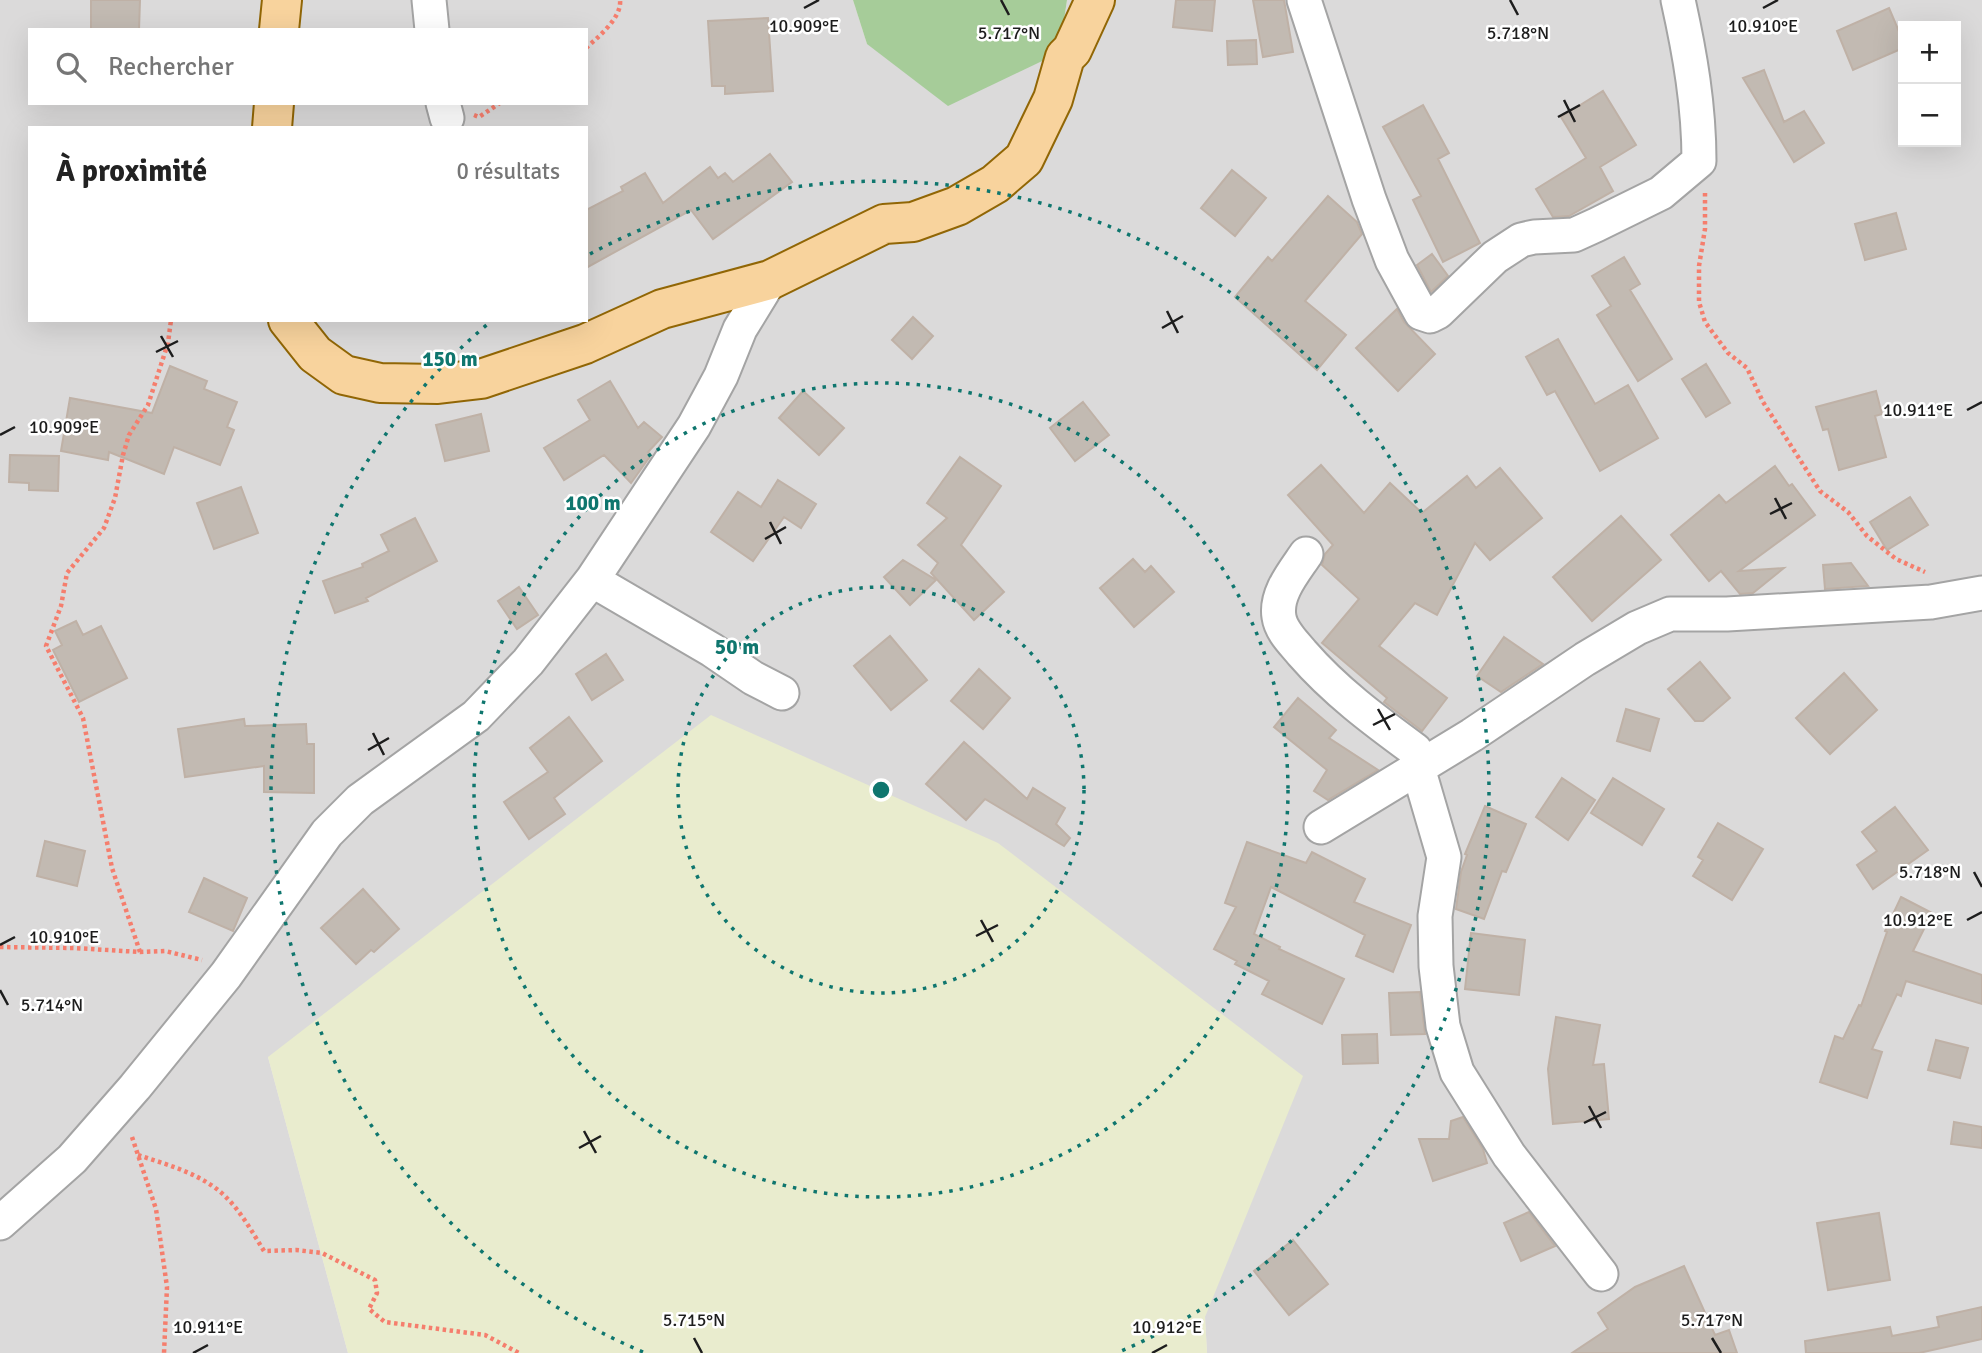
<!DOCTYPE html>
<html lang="fr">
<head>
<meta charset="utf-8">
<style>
	body { margin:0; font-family:Signika,sans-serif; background:#f6f6f6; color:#222 }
	.controls { position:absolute; right:21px; top:21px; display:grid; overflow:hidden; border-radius:0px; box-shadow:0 7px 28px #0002 }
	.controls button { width:63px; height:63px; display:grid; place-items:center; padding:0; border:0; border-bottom:2px solid #e0e0e0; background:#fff; color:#222; font:35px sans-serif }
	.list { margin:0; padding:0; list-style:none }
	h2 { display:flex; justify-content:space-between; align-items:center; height:91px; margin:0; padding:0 28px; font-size:30px }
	h2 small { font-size:23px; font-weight:400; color:#767676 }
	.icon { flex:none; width:38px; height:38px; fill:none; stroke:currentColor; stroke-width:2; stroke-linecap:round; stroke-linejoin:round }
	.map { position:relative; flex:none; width:1982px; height:1353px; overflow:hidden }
	.search { position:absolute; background:#fff; box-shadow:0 7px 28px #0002; left:28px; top:28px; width:560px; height:77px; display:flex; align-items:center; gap:18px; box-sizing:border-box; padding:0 24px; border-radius:0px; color:#767676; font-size:26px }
	.panel { position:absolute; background:#fff; box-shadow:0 7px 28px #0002; left:28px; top:126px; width:560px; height:196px; border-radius:0px }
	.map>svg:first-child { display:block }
</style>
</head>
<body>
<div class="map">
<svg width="1982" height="1353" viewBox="0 0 1982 1353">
	<rect width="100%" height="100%" fill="#eeeae3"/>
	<!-- residential -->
	<path fill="#dbdada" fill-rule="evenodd" d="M 0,0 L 853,0 L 867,44 L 1059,53 L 1067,0 L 1982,0 L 1982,1353 L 1207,1353 L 1205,1317 L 268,1057 L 348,1353 L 0,1353 ZM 1903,26 L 1956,26 L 1956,142 L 1903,142 ZM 30,30 L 586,30 L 586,103 L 30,103 ZM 30,128 L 586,128 L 586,320 L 30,320 Z"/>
	<!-- farmland -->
	<path fill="#e9ecce" d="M 711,715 L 998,843 L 1303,1076 L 1205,1317 L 1207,1353 L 348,1353 L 268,1057 Z"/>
	<!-- forest -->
	<path fill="#a6cc99" d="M 853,0 L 1067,0 L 1059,53 L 948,106 L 867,44 Z"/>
	<!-- building -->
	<path fill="#c2bab2" stroke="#bfb1a6" stroke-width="2" d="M 91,0 L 140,0 L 139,30 L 91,30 Z
		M 1176,0 L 1215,0 L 1212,31 L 1173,27 Z
		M 1253,0 L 1284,0 L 1293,52 L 1263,57 Z
		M 1889,8 L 1903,41 L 1903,48 L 1853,70 L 1837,31 Z
		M 768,18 L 773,91 L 725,94 L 725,86 L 712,86 L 708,21 Z
		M 1256,40 L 1257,64 L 1228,65 L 1227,41 Z
		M 1764,70 L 1784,122 L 1804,111 L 1824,143 L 1794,162 L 1743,78 Z
		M 1603,91 L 1636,145 L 1600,167 L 1613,191 L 1569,216 L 1553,217 L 1536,189 L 1586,158 L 1561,117 Z
		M 1423,105 L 1449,153 L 1438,159 L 1480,243 L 1443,262 L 1413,200 L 1421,196 L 1383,127 Z
		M 770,154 L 792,182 L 713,239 L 691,210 L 586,268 L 586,210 L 623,191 L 621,187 L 645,173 L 663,203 L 710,167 L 718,178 L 725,173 L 733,182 Z
		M 1232,170 L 1266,198 L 1235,236 L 1201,208 Z
		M 1328,196 L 1357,222 L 1362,234 L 1305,301 L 1346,335 L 1317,370 L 1235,297 L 1268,257 L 1272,261 Z
		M 1896,213 L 1906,249 L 1865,260 L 1855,224 Z
		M 1432,254 L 1448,276 L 1431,292 L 1417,265 Z
		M 1624,257 L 1640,284 L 1630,290 L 1672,359 L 1638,381 L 1597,315 L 1611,306 L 1592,276 Z
		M 1397,309 L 1404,322 L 1435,354 L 1398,391 L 1356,348 Z
		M 913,317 L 933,336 L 912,359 L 892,340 Z
		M 1558,339 L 1595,404 L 1628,385 L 1658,438 L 1600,471 L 1555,391 L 1547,395 L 1526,357 Z
		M 1706,364 L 1730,403 L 1706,417 L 1682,379 Z
		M 170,366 L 207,381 L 204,389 L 237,402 L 227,427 L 234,430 L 220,465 L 174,447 L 164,474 L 109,452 L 108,460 L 61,451 L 70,398 L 152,413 Z
		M 610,381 L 638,428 L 644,422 L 662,437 L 648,452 L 651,455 L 631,483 L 604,455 L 564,480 L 544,448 L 590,420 L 578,400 Z
		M 803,391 L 844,428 L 819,455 L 779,418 Z
		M 1876,391 L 1882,414 L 1875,416 L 1886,457 L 1839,470 L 1828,429 L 1823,430 L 1816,407 Z
		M 1083,402 L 1109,435 L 1075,461 L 1050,428 Z
		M 481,414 L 489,451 L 445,461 L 436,425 Z
		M 10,455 L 59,456 L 58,491 L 29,490 L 29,483 L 9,482 Z
		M 960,457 L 1001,486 L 961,545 L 1004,592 L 974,620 L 931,573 L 938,563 L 918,545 L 947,518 L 927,503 Z
		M 1321,465 L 1364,513 L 1390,483 L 1422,513 L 1467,476 L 1476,488 L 1500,468 L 1542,518 L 1490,560 L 1475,543 L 1437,615 L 1415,603 L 1379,646 L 1447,698 L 1422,731 L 1384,702 L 1387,698 L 1322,643 L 1359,599 L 1322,565 L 1325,554 L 1333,545 L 1288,495 Z
		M 1775,466 L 1789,486 L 1792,484 L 1815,515 L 1739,571 L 1784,568 L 1753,593 L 1740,594 L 1721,571 L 1709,581 L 1671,535 L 1719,495 L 1726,503 Z
		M 778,480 L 816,504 L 801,528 L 784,517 L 753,561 L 711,532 L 738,492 L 761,507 Z
		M 241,487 L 258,533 L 214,549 L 197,503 Z
		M 1910,497 L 1928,525 L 1887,550 L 1870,522 Z
		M 1621,516 L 1661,560 L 1592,621 L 1553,577 Z
		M 415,518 L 437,561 L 366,598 L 368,601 L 335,613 L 323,581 L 363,567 L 362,564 L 389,551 L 381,535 Z
		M 1133,559 L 1145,572 L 1151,566 L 1174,592 L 1134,627 L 1100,588 Z
		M 903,560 L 936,580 L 910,605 L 884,577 Z
		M 1851,563 L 1868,586 L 1825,589 L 1823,565 Z
		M 519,587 L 538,615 L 517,629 L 498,601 Z
		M 76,621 L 83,635 L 101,626 L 127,678 L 79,702 L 53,650 L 62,645 L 55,631 Z
		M 890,636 L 927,680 L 891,710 L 854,666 Z
		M 1504,637 L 1543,664 L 1501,692 L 1477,676 Z
		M 606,654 L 623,680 L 592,700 L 576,674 Z
		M 1700,662 L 1730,698 L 1703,721 L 1695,721 L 1668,689 Z
		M 979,669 L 1010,698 L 983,729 L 951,701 Z
		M 1844,673 L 1877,710 L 1830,754 L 1796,718 Z
		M 1298,698 L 1336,730 L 1329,738 L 1378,770 L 1328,800 L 1314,791 L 1327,770 L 1274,727 Z
		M 1626,709 L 1659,719 L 1650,751 L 1617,741 Z
		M 569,717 L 602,761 L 554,798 L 565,814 L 529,839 L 504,802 L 548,772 L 530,748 Z
		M 244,719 L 245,726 L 306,724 L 307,744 L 314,744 L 314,793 L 264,792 L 264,766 L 185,777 L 178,729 Z
		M 964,742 L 1027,799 L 1033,788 L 1065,808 L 1056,824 L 1070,838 L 1064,846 L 985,799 L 966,820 L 926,784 Z
		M 1562,778 L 1595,800 L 1568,840 L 1536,817 Z
		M 1613,778 L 1664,809 L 1642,845 L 1591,813 Z
		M 1485,806 L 1526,824 L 1506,872 L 1502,871 L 1484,919 L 1456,909 L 1461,872 L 1467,855 L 1465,854 Z
		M 1895,807 L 1928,850 L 1873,889 L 1857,865 L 1877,851 L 1862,832 Z
		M 1718,823 L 1763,849 L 1732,900 L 1693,876 L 1703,860 L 1698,857 Z
		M 45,841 L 85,851 L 77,886 L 37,876 Z
		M 1247,842 L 1306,863 L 1312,852 L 1365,879 L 1354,902 L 1411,925 L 1393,972 L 1356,956 L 1365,935 L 1271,887 L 1254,934 L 1280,947 L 1279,949 L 1344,979 L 1322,1024 L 1262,994 L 1269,981 L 1235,964 L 1237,961 L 1214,949 L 1236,907 L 1225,903 Z
		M 204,878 L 247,898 L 233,931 L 189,912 Z
		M 363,889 L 399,929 L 374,952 L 371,950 L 356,964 L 321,928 Z
		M 1901,897 L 1932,913 L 1913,951 L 1982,975 L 1982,1004 L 1906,981 L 1901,996 L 1897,994 L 1872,1049 L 1882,1052 L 1867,1098 L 1820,1082 L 1835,1036 L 1843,1039 L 1859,1005 L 1861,1006 L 1887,932 L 1885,931 Z
		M 1471,933 L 1525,940 L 1519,995 L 1465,989 Z
		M 1420,992 L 1425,1034 L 1391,1035 L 1389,993 Z
		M 1556,1017 L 1600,1025 L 1593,1065 L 1604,1064 L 1609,1119 L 1553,1124 L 1548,1069 Z
		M 1377,1034 L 1378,1063 L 1343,1064 L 1342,1035 Z
		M 1936,1040 L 1968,1048 L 1960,1078 L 1928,1070 Z
		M 1463,1117 L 1483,1149 L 1487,1163 L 1433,1181 L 1419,1139 L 1449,1139 L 1451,1121 Z
		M 1954,1122 L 1982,1127 L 1982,1148 L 1951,1144 Z
		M 1529,1212 L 1555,1246 L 1521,1261 L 1504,1223 Z
		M 1879,1213 L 1890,1280 L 1828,1290 L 1817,1223 Z
		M 1293,1240 L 1328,1284 L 1289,1315 L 1254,1271 Z
		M 1684,1266 L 1715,1335 L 1729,1330 L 1737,1353 L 1572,1353 L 1608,1329 L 1598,1313 L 1635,1287 Z
		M 1982,1307 L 1982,1339 L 1919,1353 L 1806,1353 L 1805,1341 L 1890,1327 L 1892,1336 L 1939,1327 L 1937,1317 Z"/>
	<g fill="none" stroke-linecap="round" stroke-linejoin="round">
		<defs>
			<path id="minor" d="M 429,0 L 432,30
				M 1304,0 L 1369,199 L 1392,260 L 1421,313 L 1430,316 L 1438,312 L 1495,257 L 1521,240 L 1534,237 L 1574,235 L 1596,225 L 1661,193 L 1699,161 C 1699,106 1690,54 1678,0
				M 443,103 L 447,118
				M 1306,554 C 1294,572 1275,594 1279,617 C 1281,631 1293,642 1302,653 C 1335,691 1374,720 1415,750 L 1418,768 L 1444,857 L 1435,916 L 1436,966 L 1443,1026 L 1457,1072 L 1509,1155 L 1601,1274
				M 592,580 L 712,650 L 753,678 L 782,693
				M 1321,827 L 1472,735 L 1585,659 L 1637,628 L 1670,614 L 1727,614 L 1931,602 L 1982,593
				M 0,1223 L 72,1159 L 135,1087 L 226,975 L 327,833 L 360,800 L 476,716 L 528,662 L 592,580 L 694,426 L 721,376 L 740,329 L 770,280"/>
			<path id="major" d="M 279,30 L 282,0
				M 272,128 L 274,103
				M 288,320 L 315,354 L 344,375 L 380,383 L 438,384 L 481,379 L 585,344 L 662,309 L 770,280 L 884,224 L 913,222 L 957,206 L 995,184 L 1024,159 L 1053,99 L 1065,57 L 1072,50 L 1095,0"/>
		</defs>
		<!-- minor casing -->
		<use href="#minor" stroke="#a4a4a4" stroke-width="37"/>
		<!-- major casing -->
		<use href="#major" stroke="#916605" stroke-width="42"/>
		<!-- path -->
		<path stroke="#f57e6d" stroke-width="4.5" stroke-dasharray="3.5 3.5" stroke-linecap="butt" d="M 586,48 C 598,37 622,18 620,0
			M 474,115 L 479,117 L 500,103
			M 1705,193 L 1705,229 L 1699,266 L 1699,302 L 1705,322 L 1728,353 L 1747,368 L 1763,402 L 1820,491 L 1848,512 L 1867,536 L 1896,559 L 1925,572
			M 0,947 L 74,948 L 140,952 L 165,951 L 202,960
			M 140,952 L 112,868 L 83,718 L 46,646 L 61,606 L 67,573 L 104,528 L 115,498 L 123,455 L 129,435 L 148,405 L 168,343 L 171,320
			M 132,1137 L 156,1209 L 167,1287 L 164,1353
			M 138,1155 C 165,1164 195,1172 218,1190 C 238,1206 251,1230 264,1251 L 296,1250 L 322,1253 L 375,1280 L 377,1293 L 369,1309 L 385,1322 L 485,1335 L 519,1353"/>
		<!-- minor -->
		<use href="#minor" stroke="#fff" stroke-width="33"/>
		<!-- major -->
		<use href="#major" stroke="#f8d39d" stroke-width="38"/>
	</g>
	<!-- ticks -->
	<path fill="none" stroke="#1d1d1d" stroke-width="2.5" d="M 1001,0 L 1009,15M 1510,0 L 1518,15M 804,8 L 819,0M 1763,8 L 1778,0M 1564,100 L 1575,122M 1558,117 L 1580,105M 1167,311 L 1178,333M 1162,328 L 1183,316M 161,336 L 173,357M 156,352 L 178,341M 1967,410 L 1982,402M 0,435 L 15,427M 1775,498 L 1786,519M 1770,514 L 1792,503M 770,522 L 781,544M 765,539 L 786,527M 1378,709 L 1390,730M 1373,725 L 1395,714M 373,733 L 384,755M 368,750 L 389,738M 1974,872 L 1982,887M 981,920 L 993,942M 1967,920 L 1982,912M 976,936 L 998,925M 0,945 L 15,937M 0,990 L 8,1005M 1589,1106 L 1601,1128M 1584,1123 L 1606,1112M 584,1131 L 596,1153M 579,1148 L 601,1136M 694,1338 L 702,1353M 1712,1338 L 1721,1353M 193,1353 L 208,1345M 1152,1353 L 1167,1345"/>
	<!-- distance rings -->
	<g fill="none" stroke="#0f766e" stroke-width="3.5" stroke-dasharray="3.5 7">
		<circle cx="881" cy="790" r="203"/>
		<circle cx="881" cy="790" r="407"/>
		<path d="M643 1352A610 610 0 0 1 489 323M590 254A610 610 0 1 1 1119 1352"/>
	</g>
	<g font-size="18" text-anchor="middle" fill="#1d1d1d" stroke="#fff" stroke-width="5" stroke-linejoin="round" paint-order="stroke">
		<text x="804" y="32">10.909°E</text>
		<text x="1763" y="32">10.910°E</text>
		<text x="1009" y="39">5.717°N</text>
		<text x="1518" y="39">5.718°N</text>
		<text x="1918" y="416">10.911°E</text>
		<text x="64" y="433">10.909°E</text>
		<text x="1930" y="878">5.718°N</text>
		<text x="1918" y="926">10.912°E</text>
		<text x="64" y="943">10.910°E</text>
		<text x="52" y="1011">5.714°N</text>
		<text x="694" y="1326">5.715°N</text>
		<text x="1712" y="1326">5.717°N</text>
		<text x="208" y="1333">10.911°E</text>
		<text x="1167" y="1333">10.912°E</text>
	</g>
	<circle cx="881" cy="790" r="10" fill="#0f766e" stroke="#fff" stroke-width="3.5"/>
	<g font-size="21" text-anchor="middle" font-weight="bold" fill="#0f766e" stroke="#fff" stroke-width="5" stroke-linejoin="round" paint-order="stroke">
		<text x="450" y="366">150 m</text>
		<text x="593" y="510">100 m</text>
		<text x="737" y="654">50 m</text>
	</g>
</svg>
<div class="controls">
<button>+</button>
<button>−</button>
</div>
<div class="search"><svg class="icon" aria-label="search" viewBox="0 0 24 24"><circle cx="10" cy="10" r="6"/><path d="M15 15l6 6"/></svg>Rechercher</div>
<section class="panel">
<h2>À proximité<small>0 résultats</small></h2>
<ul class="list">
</ul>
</section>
</div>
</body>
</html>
